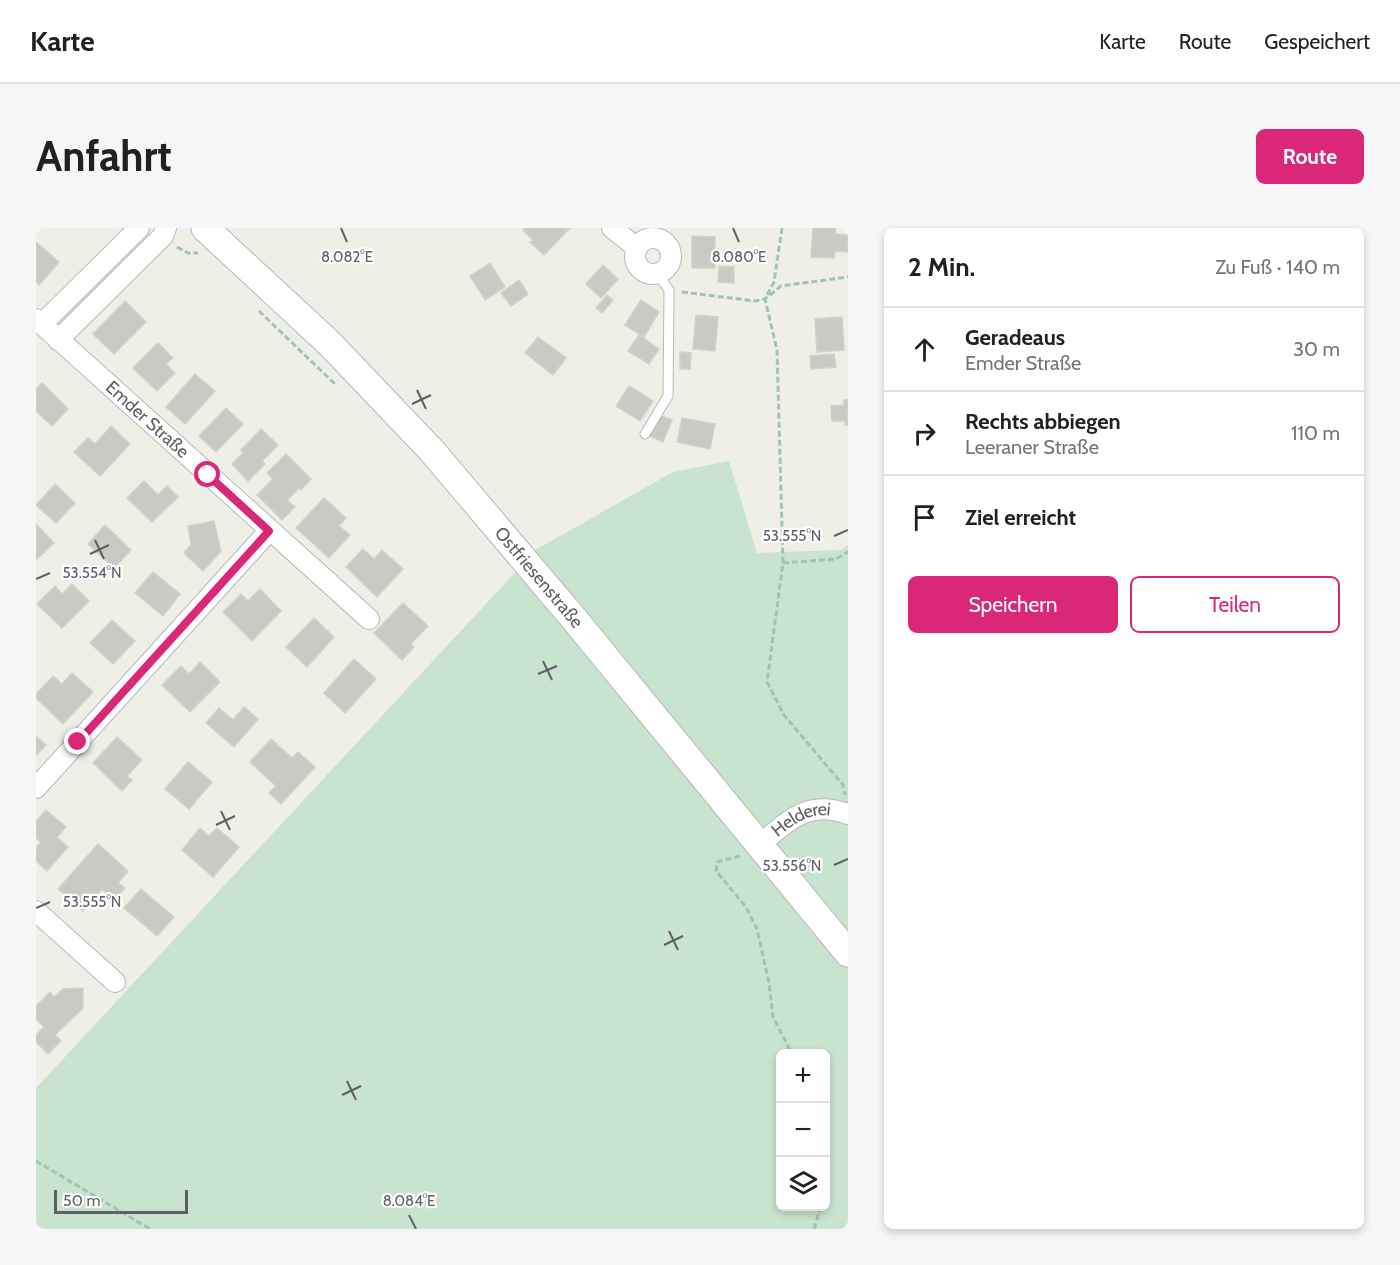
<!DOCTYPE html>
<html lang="de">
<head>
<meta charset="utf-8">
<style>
	body { margin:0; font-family:Cabin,sans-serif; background:#f6f6f6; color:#202124 }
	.controls { position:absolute; right:18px; bottom:18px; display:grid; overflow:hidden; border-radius:9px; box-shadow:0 3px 9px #0003 }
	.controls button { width:54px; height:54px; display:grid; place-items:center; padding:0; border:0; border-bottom:2px solid #e0e0e0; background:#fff; color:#202124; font:30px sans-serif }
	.scale { position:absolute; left:18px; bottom:15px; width:134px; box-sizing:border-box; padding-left:6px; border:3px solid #5f6066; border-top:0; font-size:16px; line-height:21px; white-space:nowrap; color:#5f6066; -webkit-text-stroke:4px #fff; paint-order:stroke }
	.stop { position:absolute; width:18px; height:18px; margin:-14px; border:4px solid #db2777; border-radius:50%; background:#fff }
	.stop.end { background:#db2777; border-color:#fff; box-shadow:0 2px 6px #0008 }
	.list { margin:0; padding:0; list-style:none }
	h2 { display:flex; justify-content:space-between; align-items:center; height:78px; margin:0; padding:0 24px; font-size:26px }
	h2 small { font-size:20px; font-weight:400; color:#757577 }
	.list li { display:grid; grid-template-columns:39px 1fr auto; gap:18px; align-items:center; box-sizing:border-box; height:84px; padding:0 24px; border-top:2px solid #e0e0e0 }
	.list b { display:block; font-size:22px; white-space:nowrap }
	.list p { margin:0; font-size:20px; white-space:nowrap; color:#757577 }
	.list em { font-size:20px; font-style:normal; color:#757577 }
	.actions { display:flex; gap:12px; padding:18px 24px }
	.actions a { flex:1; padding:14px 0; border:2px solid #db2777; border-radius:9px; text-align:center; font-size:21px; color:#db2777 }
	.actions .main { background:#db2777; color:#fff }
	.icon { flex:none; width:33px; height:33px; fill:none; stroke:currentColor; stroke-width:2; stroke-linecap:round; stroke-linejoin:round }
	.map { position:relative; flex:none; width:812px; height:1001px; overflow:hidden; border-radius:9px }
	header { display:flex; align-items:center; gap:36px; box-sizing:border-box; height:84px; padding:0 30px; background:#fff; border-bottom:2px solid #e0e0e0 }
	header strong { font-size:28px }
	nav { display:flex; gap:33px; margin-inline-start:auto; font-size:21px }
	.intro { display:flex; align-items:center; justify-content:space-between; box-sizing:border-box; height:144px; padding:0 36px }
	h1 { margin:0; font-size:42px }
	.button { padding:15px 27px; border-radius:9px; background:#db2777; color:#fff; font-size:21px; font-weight:700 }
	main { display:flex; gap:36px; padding:0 36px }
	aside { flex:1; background:#fff; border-radius:9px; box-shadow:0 3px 9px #0003 }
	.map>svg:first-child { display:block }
</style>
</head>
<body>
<header>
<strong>Karte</strong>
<nav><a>Karte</a><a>Route</a><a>Gespeichert</a></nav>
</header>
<div class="intro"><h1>Anfahrt</h1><a class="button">Route</a></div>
<main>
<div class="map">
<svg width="812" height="1001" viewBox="0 0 812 1001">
	<rect width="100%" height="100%" fill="#efefe8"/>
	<!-- green -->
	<path fill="#c8e3ce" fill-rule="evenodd" d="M 693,233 L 721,325 L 805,322 L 812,317 L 812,1001 L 0,1001 L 0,860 L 501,321 L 637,244 ZM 744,826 L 790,826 L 790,978 L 744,978 Z"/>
	<!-- building -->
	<path fill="#cac9c4" stroke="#d3d2c6" stroke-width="1.5" d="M 488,0 L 534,0 L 508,27 L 494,14 L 497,12 L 487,2 Z
		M 777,0 L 800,0 L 799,6 L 812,7 L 812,24 L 799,23 L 798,30 L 775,29 Z
		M 656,8 L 679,9 L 679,40 L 656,40 Z
		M 0,14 L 23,34 L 3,57 L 0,54 Z
		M 454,35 L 469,59 L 449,72 L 434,48 Z
		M 567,37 L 582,51 L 565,70 L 550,56 Z
		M 683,38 L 698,39 L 698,55 L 682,54 Z
		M 483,52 L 492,66 L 475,78 L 465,65 Z
		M 571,67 L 577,72 L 566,85 L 560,80 Z
		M 605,72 L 623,84 L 608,109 L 589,97 Z
		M 89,73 L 110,94 L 78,126 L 57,106 Z
		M 660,87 L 682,89 L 679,123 L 657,121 Z
		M 806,89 L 808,122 L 781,124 L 779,91 Z
		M 603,107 L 623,121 L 613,136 L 592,123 Z
		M 502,109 L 530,130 L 517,147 L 489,125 Z
		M 122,115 L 137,130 L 130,136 L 139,145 L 121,163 L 97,140 Z
		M 644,124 L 655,125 L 654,141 L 644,141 Z
		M 798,126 L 800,139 L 775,141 L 774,128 Z
		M 159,146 L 179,163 L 149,196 L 130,179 Z
		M 6,155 L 32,181 L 16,198 L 0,183 L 0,161 Z
		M 593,158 L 617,173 L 604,193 L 580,178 Z
		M 808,172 L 812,172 L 812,197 L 809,197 L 809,193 L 796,193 L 795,178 L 808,177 Z
		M 190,180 L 207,196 L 180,224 L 163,208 Z
		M 623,187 L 636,192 L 627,214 L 614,208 Z
		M 646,190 L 679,196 L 674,221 L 641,214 Z
		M 75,198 L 94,216 L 64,248 L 38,224 L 52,210 L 59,216 Z
		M 225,201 L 242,217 L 226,233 L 229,236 L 212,253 L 196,236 L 207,225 L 205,222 Z
		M 250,226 L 275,251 L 265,262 L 263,260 L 251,272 L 259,279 L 246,292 L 221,267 L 237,251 L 231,245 Z
		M 108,253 L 122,267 L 131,258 L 142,269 L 116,294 L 91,270 Z
		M 19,256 L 39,275 L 20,295 L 0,277 Z
		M 288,270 L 310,290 L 303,298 L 314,307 L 293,330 L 260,300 Z
		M 178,293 L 185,323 L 167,343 L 148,325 L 155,317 L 152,298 Z
		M 0,296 L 18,315 L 0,332 Z
		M 69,297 L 95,322 L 78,340 L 52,316 Z
		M 327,321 L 338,331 L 346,322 L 367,341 L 341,369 L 310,339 Z
		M 117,344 L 144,366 L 127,388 L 99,365 Z
		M 36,356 L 53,373 L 26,400 L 1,376 L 19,358 L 26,366 Z
		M 224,361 L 245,383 L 216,413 L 187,384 L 205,366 L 212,373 Z
		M 367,375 L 392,398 L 375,416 L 378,419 L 366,432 L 338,405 Z
		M 278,390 L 298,409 L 271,439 L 250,419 Z
		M 76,392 L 99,413 L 77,436 L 54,415 Z
		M 318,431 L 340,451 L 309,485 L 288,465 Z
		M 164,434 L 184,454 L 154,484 L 126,457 L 145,438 L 153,446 Z
		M 36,445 L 57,464 L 27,496 L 0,470 L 0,466 L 17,448 L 26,456 Z
		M 208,479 L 222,491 L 198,519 L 170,495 L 183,480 L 197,492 Z
		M 0,508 L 10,517 L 0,527 Z
		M 81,509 L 106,532 L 91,548 L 96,552 L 86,563 L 57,535 Z
		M 235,511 L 256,530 L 262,524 L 279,539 L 245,576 L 233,565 L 240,558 L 214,534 Z
		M 152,534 L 176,554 L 153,581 L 129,561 Z
		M 10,582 L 30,599 L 21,609 L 32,619 L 11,643 L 0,633 L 0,620 L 5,614 L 0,610 L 0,593 Z
		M 164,600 L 173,608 L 181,600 L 203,619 L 177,649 L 146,622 Z
		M 62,616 L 92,643 L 82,655 L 89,660 L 78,672 L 66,661 L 47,683 L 22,661 Z
		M 105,661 L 138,689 L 121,708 L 88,680 Z
		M 47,760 L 47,780 L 19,807 L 25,813 L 12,826 L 0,814 L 0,807 L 8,799 L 0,791 L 0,778 L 14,764 L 18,769 L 27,761 Z"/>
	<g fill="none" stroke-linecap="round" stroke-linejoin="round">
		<defs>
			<path id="lane" d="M 609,206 L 632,168 L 633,62 L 622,46"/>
			<g id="street">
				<path d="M 576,0 L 601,20"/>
				<circle cx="617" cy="28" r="18"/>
				<path id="s1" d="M 0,91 L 333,391"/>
				<path d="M 6,96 L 103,0"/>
				<path d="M 22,112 L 127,8 L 130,0"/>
				<path d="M 0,560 L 233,303"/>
				<path id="s2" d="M 723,617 C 753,593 771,571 812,586"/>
				<path d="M 0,683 L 79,754"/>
			</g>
			<g id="secondary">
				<path id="s3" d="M 169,0 L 295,117 L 396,223 L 539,392 L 812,725"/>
			</g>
		</defs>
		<!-- lane casing -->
		<use href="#lane" stroke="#b7b8bc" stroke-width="11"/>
		<!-- street casing -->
		<use href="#street" stroke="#b7b8bc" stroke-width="22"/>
		<!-- secondary casing -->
		<use href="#secondary" stroke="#b6b7bd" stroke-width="29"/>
		<!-- path -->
		<path stroke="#a1c3b3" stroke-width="3" stroke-dasharray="6 3" stroke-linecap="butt" d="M 746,0 L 738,54 L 729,71 L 741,122 L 747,335 L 731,454 L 748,487 L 807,557 L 809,567
			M 141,19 L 152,25 L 162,25
			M 646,64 L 719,73 L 729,71 L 745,58 L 812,49
			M 223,83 L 299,156
			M 747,335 L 800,331 L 812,324
			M 704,628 L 681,634 L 680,643 L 710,679 L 721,701 L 733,755 L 737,789 L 756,826
			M 0,933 L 114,1001
			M 778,1001 L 785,978"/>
		<!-- lane -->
		<use href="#lane" stroke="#fff" stroke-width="9"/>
		<!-- street -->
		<use href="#street" stroke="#fff" stroke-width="20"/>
		<!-- secondary -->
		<use href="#secondary" stroke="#fff" stroke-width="27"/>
	</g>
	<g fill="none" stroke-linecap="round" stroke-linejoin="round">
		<!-- route -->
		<path stroke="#db2777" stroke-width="8" d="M 42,514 L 233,303 L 172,247"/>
	</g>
	<!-- ticks -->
	<path fill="none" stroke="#5f6066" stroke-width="2" d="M 305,0 L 311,14M 697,0 L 703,14M 381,162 L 390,181M 376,176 L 395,167M 798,308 L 812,302M 59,312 L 68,331M 54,326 L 73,317M 0,351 L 14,345M 507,433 L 516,452M 502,446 L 521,438M 185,583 L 194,602M 180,597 L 199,588M 798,637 L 812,631M 0,680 L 14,674M 633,703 L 642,722M 628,717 L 647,708M 311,853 L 320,872M 306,867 L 325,858M 373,987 L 380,1001"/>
	<g text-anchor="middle" stroke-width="4.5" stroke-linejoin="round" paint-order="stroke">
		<!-- street labels -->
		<g font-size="18" fill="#5f6066" stroke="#fff">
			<text dy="6" stroke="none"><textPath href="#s1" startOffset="150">Emder Straße</textPath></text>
			<text dy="6" stroke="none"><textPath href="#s3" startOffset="484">Ostfriesenstraße</textPath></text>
			<text dy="6" stroke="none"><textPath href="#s2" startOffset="51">Helderei</textPath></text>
		</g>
	</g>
	<g font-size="15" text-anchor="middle" fill="#5f6066" stroke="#fff" stroke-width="4.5" stroke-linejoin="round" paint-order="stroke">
		<text x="311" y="34">8.082°E</text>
		<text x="703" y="34">8.080°E</text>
		<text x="756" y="313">53.555°N</text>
		<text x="56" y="350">53.554°N</text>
		<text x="756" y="643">53.556°N</text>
		<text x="56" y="679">53.555°N</text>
		<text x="373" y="978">8.084°E</text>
	</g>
</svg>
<div class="controls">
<button>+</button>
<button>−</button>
<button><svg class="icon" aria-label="layers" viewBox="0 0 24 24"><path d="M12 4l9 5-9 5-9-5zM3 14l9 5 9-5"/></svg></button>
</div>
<div class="scale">50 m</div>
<div class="stop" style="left:172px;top:247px"></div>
<div class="stop end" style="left:42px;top:514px"></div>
</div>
<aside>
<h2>2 Min.<small>Zu Fuß · 140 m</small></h2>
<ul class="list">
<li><svg class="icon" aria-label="ahead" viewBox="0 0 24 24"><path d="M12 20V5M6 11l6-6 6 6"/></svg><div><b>Geradeaus</b><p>Emder Straße</p></div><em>30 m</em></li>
<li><svg class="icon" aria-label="right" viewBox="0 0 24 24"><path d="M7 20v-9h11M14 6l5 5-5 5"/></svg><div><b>Rechts abbiegen</b><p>Leeraner Straße</p></div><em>110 m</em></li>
<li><svg class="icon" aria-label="arrive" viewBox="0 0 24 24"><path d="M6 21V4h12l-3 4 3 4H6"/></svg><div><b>Ziel erreicht</b></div></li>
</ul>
<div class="actions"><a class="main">Speichern</a><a>Teilen</a></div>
</aside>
</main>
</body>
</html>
